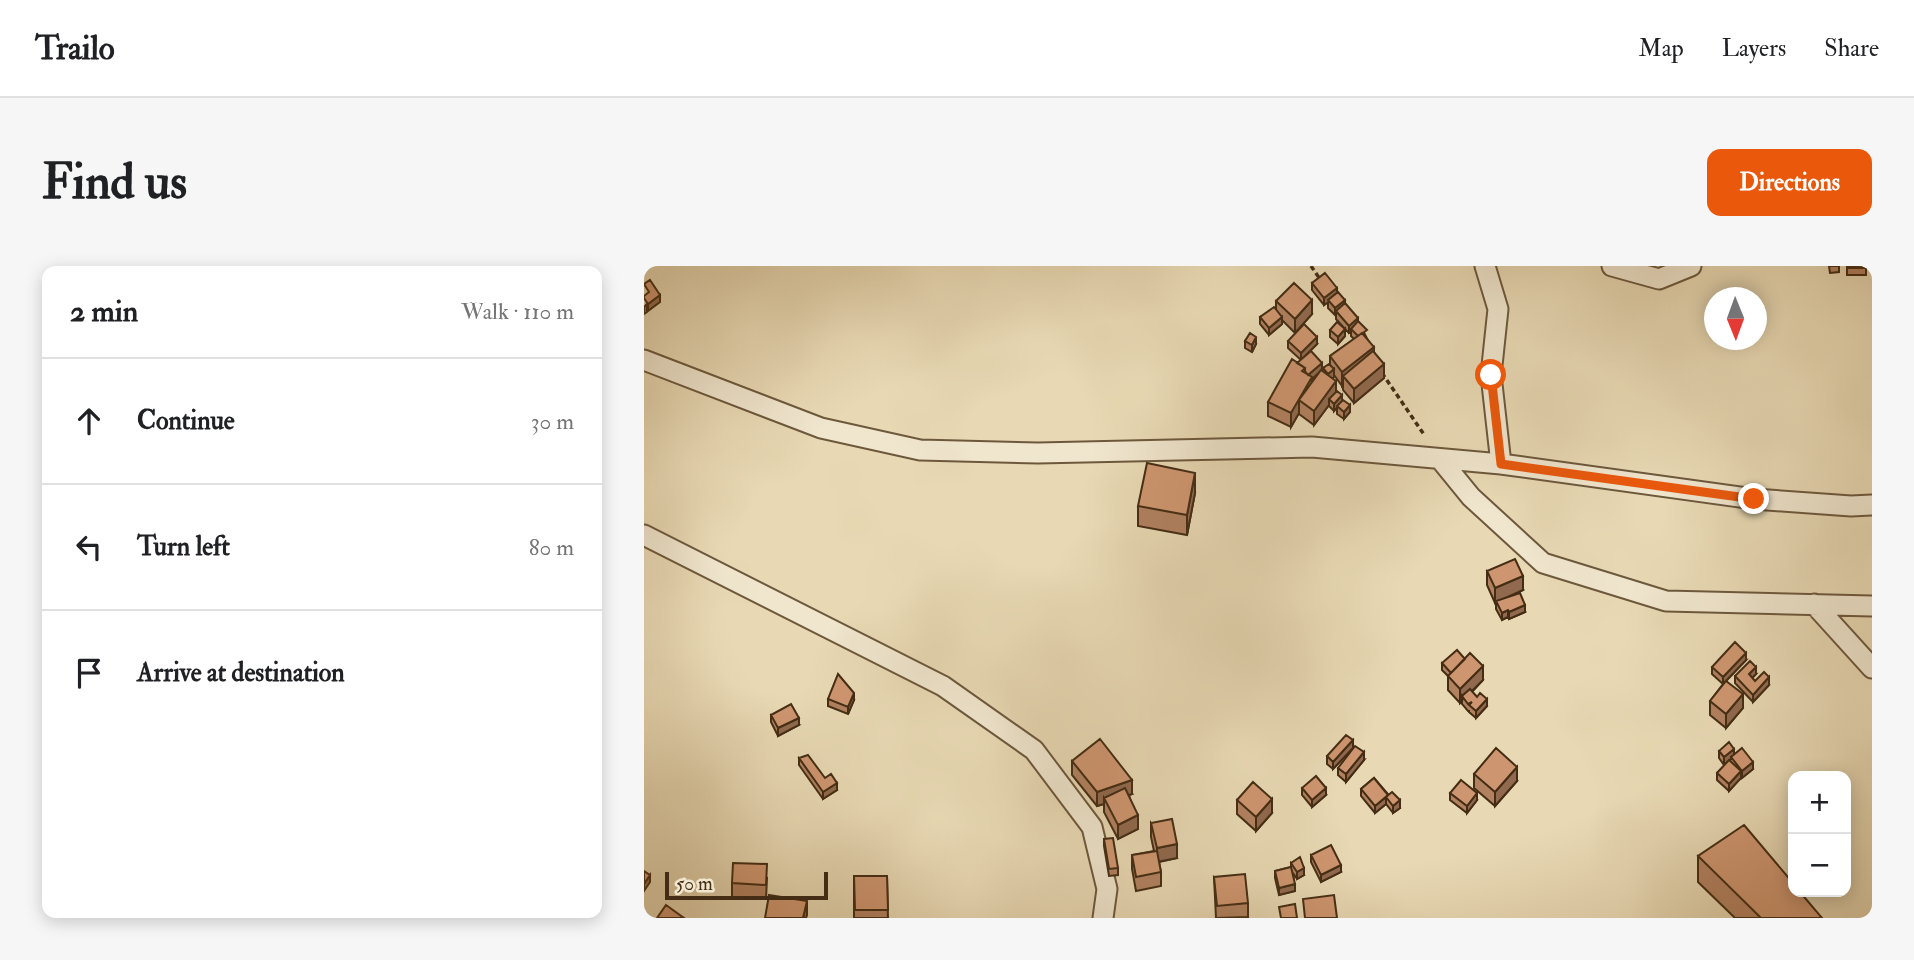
<!DOCTYPE html>
<html lang="en">
<head>
<meta charset="utf-8">
<style>
	body { margin:0; font-family:"IM FELL Double Pica",serif; background:#f6f6f6; color:#202124 }
	.controls { position:absolute; right:21px; bottom:21px; display:grid; overflow:hidden; border-radius:14px; box-shadow:0 4px 18px #0003 }
	.controls button { width:63px; height:63px; display:grid; place-items:center; padding:0; border:0; border-bottom:2px solid #e0e0e0; background:#fff; color:#202124; font:35px sans-serif }
	.compass { position:absolute; left:1060px; top:21px; width:63px; height:63px; border-radius:50%; background:#fff; box-shadow:0 4px 18px #0003; rotate:179deg }
	.scale { position:absolute; left:21px; bottom:18px; width:163px; box-sizing:border-box; padding-left:7px; border:4px solid #442d14; border-top:0; font-size:19px; line-height:24px; white-space:nowrap; color:#442d14; -webkit-text-stroke:5px #f0e6ce; paint-order:stroke }
	.stop { position:absolute; width:21px; height:21px; margin:-16px; border:5px solid #ea580c; border-radius:50%; background:#fff }
	.stop.end { background:#ea580c; border-color:#fff; box-shadow:0 2px 7px #0008 }
	.list { margin:0; padding:0; list-style:none }
	h2 { display:flex; justify-content:space-between; align-items:center; height:91px; margin:0; padding:0 28px; font-size:30px }
	h2 small { font-size:23px; font-weight:400; color:#757577 }
	.list li { display:grid; grid-template-columns:46px 1fr auto; gap:21px; align-items:center; box-sizing:border-box; height:126px; padding:0 28px; border-top:2px solid #e0e0e0 }
	.list b { display:block; font-size:26px; white-space:nowrap }
	.list em { font-size:23px; font-style:normal; color:#757577 }
	.icon { flex:none; width:38px; height:38px; fill:none; stroke:currentColor; stroke-width:2; stroke-linecap:round; stroke-linejoin:round }
	.map { position:relative; flex:none; width:1228px; height:652px; overflow:hidden; border-radius:14px }
	header { display:flex; align-items:center; gap:42px; box-sizing:border-box; height:98px; padding:0 35px; background:#fff; border-bottom:2px solid #e0e0e0 }
	header strong { font-size:33px }
	nav { display:flex; gap:38px; margin-inline-start:auto; font-size:24px }
	.intro { display:flex; align-items:center; justify-content:space-between; box-sizing:border-box; height:168px; padding:0 42px }
	h1 { margin:0; font-size:49px }
	.button { padding:18px 32px; border-radius:14px; background:#ea580c; color:#fff; font-size:24px; font-weight:700 }
	main { display:flex; gap:42px; padding:0 42px }
	aside { flex:1; background:#fff; border-radius:14px; box-shadow:0 4px 18px #0003 }
	.map>svg:first-child { display:block }
</style>
</head>
<body>
<header>
<strong>Trailo</strong>
<nav><a>Map</a><a>Layers</a><a>Share</a></nav>
</header>
<div class="intro"><h1>Find us</h1><a class="button">Directions</a></div>
<main>
<aside>
<h2>2 min<small>Walk · 110 m</small></h2>
<ul class="list">
<li><svg class="icon" aria-label="ahead" viewBox="0 0 24 24"><path d="M12 20V5M6 11l6-6 6 6"/></svg><div><b>Continue</b></div><em>30 m</em></li>
<li><svg class="icon" aria-label="left" viewBox="0 0 24 24"><path d="M17 20v-9H6M10 6l-5 5 5 5"/></svg><div><b>Turn left</b></div><em>80 m</em></li>
<li><svg class="icon" aria-label="arrive" viewBox="0 0 24 24"><path d="M6 21V4h12l-3 4 3 4H6"/></svg><div><b>Arrive at destination</b></div></li>
</ul>
</aside>
<div class="map">
<svg width="1228" height="652" viewBox="0 0 1228 652">
	<rect width="100%" height="100%" fill="#e8d9b4"/>
	<filter id="stains"><feTurbulence type="fractalNoise" baseFrequency=".00286" numOctaves="4"/><feColorMatrix values="0 0 0 0 .2 0 0 0 0 .09 0 0 0 0 .02 0 0 0 .5 -.17"/></filter>
	<radialGradient id="worn" r=".72"><stop offset=".6" stop-color="#630" stop-opacity="0"/><stop offset="1" stop-color="#630" stop-opacity=".3"/></radialGradient>
	<g fill="none" stroke-linecap="round" stroke-linejoin="round">
		<defs>
			<path id="minor" d="M 841,0 L 854,43 L 847,109 L 857,198
				M 968,0 L 1015,13 L 1047,0
				M 0,94 L 177,162 L 276,184 L 394,187 L 668,181 L 857,198 L 1110,233 L 1207,240 L 1228,239
				M 796,193 L 827,231 L 899,297 L 1022,335 L 1228,340
				M 0,269 L 299,420 L 390,484 L 448,561 L 463,623 L 459,652
				M 1170,338 L 1228,402"/>
		</defs>
		<!-- minor casing -->
		<use href="#minor" stroke="#6d583c" stroke-width="23"/>
		<!-- path -->
		<path stroke="#442d14" stroke-width="3.5" stroke-dasharray="5 3.5" stroke-linecap="butt" d="M 667,0 L 678,16
			M 738,107 L 781,170"/>
		<!-- minor -->
		<use href="#minor" stroke="#f0e6ce" stroke-width="19"/>
	</g>
	<!-- wall -->
	<path fill="#b18160" stroke="#442d14" stroke-width="2" fill-rule="evenodd" d="M 1185,0 L 1195,0 L 1195,6 L 1186,7 Z
		M 1203,0 L 1222,0 L 1222,9 L 1203,9 Z
		M 668,17 L 693,27 L 714,55 L 730,86 L 740,112 L 710,137 L 699,124 L 699,119 L 698,120 L 690,109 L 688,112 L 692,125 L 706,146 L 700,153 L 693,148 L 693,141 L 690,145 L 685,140 L 685,139 L 670,159 L 655,148 L 655,147 L 647,161 L 624,150 L 624,136 L 657,94 L 644,82 L 644,75 L 673,78 L 658,93 L 679,105 L 679,102 L 686,99 L 686,90 L 710,73 L 707,70 L 707,66 L 705,67 L 701,63 L 701,70 L 694,78 L 686,71 L 686,64 L 701,63 L 692,53 L 692,48 L 691,49 L 684,42 L 684,36 L 680,39 L 668,24 ZM 676,105 L 668,117 L 668,113 Z
		M 632,35 L 668,48 L 651,67 L 638,54 L 638,58 L 625,69 L 616,58 L 616,51 L 632,44 Z
		M 601,75 L 612,78 L 608,86 L 601,82 Z
		M 551,227 L 543,269 L 494,260 L 494,240 Z
		M 843,305 L 879,324 L 857,334 L 881,346 L 865,353 L 864,351 L 858,354 L 852,343 L 852,336 L 851,337 L 843,319 Z
		M 1102,394 L 1082,415 L 1099,442 L 1082,462 L 1066,449 L 1066,435 L 1079,418 L 1068,408 L 1068,401 Z
		M 798,397 L 839,414 L 828,426 L 843,440 L 832,452 L 825,446 L 825,445 L 824,445 L 818,438 L 818,435 L 816,437 L 804,424 L 804,410 L 798,404 Z
		M 1112,408 L 1108,412 L 1111,415 L 1125,419 L 1109,436 L 1091,417 L 1091,410 Z
		M 184,433 L 210,434 L 204,448 L 184,440 Z
		M 127,449 L 155,459 L 134,470 L 127,456 Z
		M 709,482 L 689,503 L 683,498 L 683,490 Z
		M 1075,485 L 1090,488 L 1109,503 L 1098,512 L 1097,511 L 1085,525 L 1073,514 L 1073,507 L 1084,496 L 1080,499 L 1075,492 Z
		M 155,492 L 181,512 L 193,524 L 179,533 L 155,499 Z
		M 720,494 L 702,516 L 694,509 L 694,502 Z
		M 428,495 L 488,528 L 485,529 L 494,563 L 474,573 L 460,546 L 460,538 L 453,540 L 428,509 Z
		M 830,508 L 873,515 L 851,540 L 830,522 Z
		M 730,512 L 756,542 L 749,547 L 742,538 L 731,547 L 717,530 L 717,523 Z
		M 658,522 L 682,529 L 668,541 L 658,529 Z
		M 806,527 L 833,534 L 823,547 L 806,534 Z
		M 593,534 L 628,547 L 612,565 L 593,548 Z
		M 507,557 L 533,592 L 515,596 L 517,606 L 517,620 L 492,625 L 488,603 L 488,589 L 510,585 L 507,571 Z
		M 460,573 L 474,602 L 474,609 L 465,610 L 460,580 Z
		M 667,589 L 697,606 L 677,616 L 667,596 Z
		M 1054,590 L 1178,652 L 1091,652 L 1054,616 Z
		M 647,597 L 660,609 L 653,613 L 649,607 L 651,625 L 635,629 L 631,612 L 631,605 L 647,601 Z
		M 210,610 L 243,610 L 244,652 L 210,652 Z
		M 570,611 L 604,637 L 604,651 L 572,652 Z
		M 123,612 L 122,633 L 88,631 L 88,617 Z"/>
	<!-- shaded-wall -->
	<path fill="#90694e" stroke="#442d14" stroke-width="2" d="M 693,22 L 693,30 L 680,39 L 680,32 Z
		M 16,29 L 16,36 L 4,45 L 4,38 Z
		M 668,34 L 668,48 L 651,67 L 651,53 Z
		M 701,34 L 701,41 L 692,45 L 691,49 L 691,42 Z
		M 3,38 L 3,46 L 0,48 L 0,41 Z
		M 638,51 L 638,58 L 625,69 L 625,62 Z
		M 714,52 L 714,59 L 707,63 L 707,66 L 705,67 L 705,60 Z
		M 701,63 L 701,70 L 694,78 L 694,71 Z
		M 612,71 L 612,78 L 608,86 L 608,79 Z
		M 673,71 L 673,78 L 657,94 L 657,87 Z
		M 730,81 L 730,95 L 699,110 L 699,119 L 698,120 L 698,106 Z
		M 678,97 L 678,104 L 668,113 L 668,125 L 655,134 L 655,147 L 647,161 L 647,147 L 664,109 Z
		M 740,98 L 740,112 L 710,137 L 710,123 Z
		M 690,103 L 690,111 L 684,115 L 684,108 Z
		M 692,115 L 692,129 L 685,133 L 685,139 L 670,159 L 670,145 Z
		M 698,129 L 698,136 L 690,145 L 690,138 Z
		M 706,139 L 706,146 L 700,153 L 700,146 Z
		M 551,207 L 551,227 L 543,269 L 543,249 Z
		M 879,310 L 879,324 L 851,337 L 851,322 Z
		M 881,339 L 881,346 L 865,353 L 865,346 Z
		M 864,344 L 864,351 L 858,354 L 858,347 Z
		M 1102,387 L 1102,394 L 1079,418 L 1079,411 Z
		M 839,400 L 839,414 L 820,433 L 818,430 L 818,435 L 816,437 L 816,423 Z
		M 1112,401 L 1112,408 L 1105,415 L 1105,408 Z
		M 1125,411 L 1125,419 L 1109,436 L 1109,429 Z
		M 210,427 L 210,434 L 204,448 L 204,441 Z
		M 1099,428 L 1099,442 L 1082,462 L 1082,448 Z
		M 843,433 L 843,440 L 832,452 L 832,445 Z
		M 155,452 L 155,459 L 134,470 L 134,462 Z
		M 709,474 L 709,482 L 689,503 L 689,496 Z
		M 1090,483 L 1090,490 L 1087,491 L 1087,493 L 1080,499 L 1080,491 Z
		M 720,486 L 720,494 L 702,516 L 702,508 Z
		M 1109,496 L 1109,503 L 1098,512 L 1098,505 Z
		M 873,501 L 873,515 L 851,540 L 851,526 Z
		M 1097,505 L 1097,512 L 1085,525 L 1085,518 Z
		M 488,514 L 488,528 L 463,537 L 460,532 L 460,538 L 453,540 L 453,526 Z
		M 193,517 L 193,524 L 179,533 L 179,526 Z
		M 682,522 L 682,529 L 668,541 L 668,534 Z
		M 833,527 L 833,534 L 823,547 L 823,540 Z
		M 742,531 L 742,538 L 731,547 L 731,540 Z
		M 628,533 L 628,547 L 612,565 L 612,551 Z
		M 756,534 L 756,542 L 749,547 L 749,540 Z
		M 494,549 L 494,563 L 474,573 L 474,559 Z
		M 533,578 L 533,592 L 513,596 L 513,582 Z
		M 697,599 L 697,606 L 677,616 L 677,609 Z
		M 660,602 L 660,609 L 653,613 L 653,606 Z
		M 6,609 L 6,616 L 0,625 L 0,618 Z
		M 651,618 L 651,625 L 635,629 L 635,622 Z
		M 163,635 L 163,649 L 162,652 L 159,652 Z"/>
	<!-- building -->
	<path fill="#ce9670" stroke="#442d14" stroke-width="2" d="M 1203,0 L 1222,0 L 1222,2 L 1203,2 Z
		M 681,7 L 693,22 L 680,32 L 668,17 Z
		M 6,14 L 16,29 L 4,38 L 0,32 L 0,30 L 5,26 L 0,18 Z
		M 650,17 L 668,34 L 651,53 L 632,35 Z
		M 694,26 L 701,34 L 691,42 L 684,34 Z
		M 701,37 L 714,52 L 705,60 L 692,45 Z
		M 630,41 L 638,51 L 625,62 L 616,51 Z
		M 714,55 L 723,64 L 719,67 L 718,67 L 714,70 L 707,63 Z
		M 693,56 L 701,63 L 694,71 L 686,64 Z
		M 660,58 L 673,71 L 657,87 L 644,75 Z
		M 606,67 L 612,71 L 608,79 L 601,75 Z
		M 718,67 L 730,81 L 698,106 L 686,90 Z
		M 667,85 L 678,97 L 664,109 L 661,105 L 661,102 L 653,97 Z
		M 729,85 L 740,98 L 710,123 L 699,110 Z
		M 648,93 L 661,102 L 658,105 L 668,111 L 647,147 L 624,136 Z
		M 685,98 L 690,103 L 684,108 L 679,102 Z
		M 677,104 L 692,115 L 670,145 L 655,134 Z
		M 693,125 L 698,129 L 690,138 L 685,133 Z
		M 699,134 L 706,139 L 700,146 L 693,140 Z
		M 503,197 L 551,207 L 543,249 L 494,240 Z
		M 871,293 L 879,310 L 851,322 L 843,305 Z
		M 876,327 L 881,339 L 865,346 L 864,344 L 858,347 L 852,335 Z
		M 1091,376 L 1102,387 L 1079,411 L 1068,401 Z
		M 813,384 L 821,393 L 807,407 L 798,397 Z
		M 826,387 L 839,400 L 816,423 L 804,410 Z
		M 1106,395 L 1112,401 L 1105,408 L 1111,415 L 1120,406 L 1125,411 L 1109,429 L 1091,410 Z
		M 194,408 L 210,427 L 204,441 L 184,433 Z
		M 1082,415 L 1099,428 L 1082,448 L 1066,435 Z
		M 826,423 L 833,431 L 836,427 L 843,433 L 832,445 L 825,439 L 828,436 L 824,438 L 818,430 Z
		M 147,438 L 155,452 L 134,462 L 127,449 Z
		M 702,469 L 709,474 L 689,496 L 683,490 Z
		M 456,473 L 488,514 L 453,526 L 428,495 Z
		M 1085,476 L 1090,483 L 1080,491 L 1075,485 Z
		M 711,480 L 720,486 L 702,508 L 694,502 Z
		M 852,482 L 873,501 L 851,526 L 830,508 Z
		M 1098,482 L 1109,496 L 1098,505 L 1087,491 Z
		M 164,489 L 181,512 L 187,508 L 193,517 L 179,526 L 155,492 Z
		M 1085,494 L 1097,505 L 1085,518 L 1073,507 Z
		M 672,510 L 682,522 L 668,534 L 658,522 Z
		M 730,512 L 744,529 L 731,540 L 717,523 Z
		M 817,514 L 833,527 L 823,540 L 806,527 Z
		M 609,516 L 628,533 L 612,551 L 593,534 Z
		M 481,522 L 494,549 L 474,559 L 460,532 Z
		M 748,526 L 756,534 L 749,540 L 742,531 Z
		M 528,553 L 533,578 L 513,582 L 507,557 Z
		M 1100,559 L 1149,617 L 1149,626 L 1156,626 L 1178,652 L 1117,652 L 1054,590 Z
		M 469,572 L 474,602 L 465,603 L 460,573 Z
		M 687,579 L 697,599 L 677,609 L 667,589 Z
		M 513,585 L 517,606 L 492,611 L 488,589 Z
		M 656,591 L 660,602 L 653,606 L 647,597 Z
		M 89,597 L 123,598 L 122,619 L 88,617 Z
		M 647,601 L 651,618 L 635,622 L 631,605 Z
		M 0,605 L 6,609 L 0,618 Z
		M 601,608 L 604,637 L 573,640 L 570,611 Z
		M 210,610 L 243,610 L 244,644 L 211,644 Z
		M 125,629 L 163,635 L 159,652 L 121,652 Z
		M 690,629 L 693,652 L 661,652 L 659,633 Z
		M 651,638 L 653,652 L 637,652 L 635,641 Z
		M 22,639 L 40,652 L 13,652 Z"/>
	<g fill="none" stroke-linecap="round" stroke-linejoin="round">
		<!-- route -->
		<path stroke="#ea580c" stroke-width="9" d="M 847,109 L 857,198 L 1110,233"/>
	</g>
	<rect width="100%" height="100%" filter="url(#stains)"/>
	<rect width="100%" height="100%" fill="url(#worn)"/>
</svg>
<div class="controls">
<button>+</button>
<button>−</button>
</div>
<svg class="compass" viewBox="-18 -18 36 36"><path d="M0-13l5 13h-10z" fill="#e53935"/><path d="M0 13l5-13h-10z" fill="#757577"/></svg>
<div class="scale">50 m</div>
<div class="stop" style="left:847px;top:109px"></div>
<div class="stop end" style="left:1110px;top:233px"></div>
</div>
</main>
</body>
</html>
